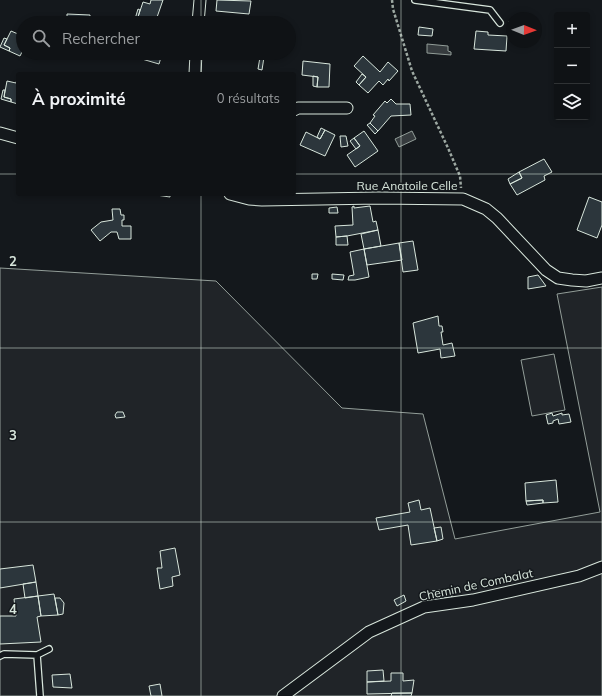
<!DOCTYPE html>
<html lang="fr">
<head>
<meta charset="utf-8">
<style>
	body { margin:0; font-family:Mulish,sans-serif; background:#1d2022; color:#f1f3f6 }
	.controls { position:absolute; right:12px; top:12px; display:grid; overflow:hidden; border-radius:4px; box-shadow:0 2px 6px #0003 }
	.controls button { width:36px; height:36px; display:grid; place-items:center; padding:0; border:0; border-bottom:1px solid #2f3234; background:#0f1215; color:#f1f3f6; font:20px sans-serif }
	.compass { position:absolute; left:506px; top:12px; width:36px; height:36px; border-radius:50%; background:#0f1215; box-shadow:0 2px 6px #0003; rotate:91deg }
	.list { margin:0; padding:0; list-style:none }
	h2 { display:flex; justify-content:space-between; align-items:center; height:52px; margin:0; padding:0 16px; font-size:17px }
	h2 small { font-size:13px; font-weight:400; color:#9b9ea0 }
	.icon { flex:none; width:22px; height:22px; fill:none; stroke:currentColor; stroke-width:2; stroke-linecap:round; stroke-linejoin:round }
	.map { position:relative; flex:none; width:602px; height:696px; overflow:hidden }
	.search { position:absolute; background:#0f1215; box-shadow:0 2px 6px #0003; left:16px; top:16px; width:280px; height:44px; display:flex; align-items:center; gap:10px; box-sizing:border-box; padding:0 14px; border-radius:22px; color:#9b9ea0; font-size:15px }
	.panel { position:absolute; background:#0f1215; box-shadow:0 2px 6px #0003; left:16px; top:72px; width:280px; height:124px; border-radius:4px }
	.map>svg:first-child { display:block }
</style>
</head>
<body>
<div class="map">
<svg width="602" height="696" viewBox="0 0 602 696">
	<rect width="100%" height="100%" fill="#14181c"/>
	<!-- green -->
	<path fill="#202428" stroke="#939e99" d="M 0,268 L 216,281 L 342,408 L 423,414 L 455,539 L 600,512 L 557,294 L 602,287 L 602,696 L 0,696 Z
		M 554,354 L 565,410 L 532,416 L 521,360 Z"/>
	<!-- water -->
	<path fill="#363b3e" stroke="#939e99" d="M 427,44 L 448,46 L 448,51 L 451,52 L 451,55 L 427,53 Z
		M 412,131 L 416,139 L 399,147 L 395,139 Z"/>
	<!-- building -->
	<path fill="#2c363c" stroke="#d8e6dc" d="M 151,0 L 163,0 L 155,23 L 145,21 L 145,19 L 138,17 L 143,2 L 150,4 Z
		M 217,0 L 251,1 L 249,14 L 216,11 Z
		M 138,9 L 140,10 L 138,17 L 145,19 L 145,21 L 135,19 Z
		M 67,14 L 90,15 L 90,23 L 67,23 Z
		M 509,21 L 512,21 L 512,37 L 508,37 Z
		M 23,26 L 23,50 L 20,56 L 9,51 L 10,48 L 4,45 L 11,31 L 18,34 Z
		M 419,27 L 433,29 L 432,36 L 418,35 Z
		M 476,31 L 488,32 L 488,35 L 507,36 L 506,51 L 474,49 Z
		M 4,38 L 7,39 L 4,45 L 10,48 L 9,51 L 0,47 Z
		M 136,53 L 160,53 L 162,54 L 159,64 L 135,57 Z
		M 363,56 L 380,72 L 388,62 L 398,71 L 389,81 L 388,79 L 383,85 L 379,81 L 368,93 L 359,85 L 366,77 L 354,66 Z
		M 260,57 L 264,57 L 262,70 L 258,69 Z
		M 303,61 L 330,64 L 329,87 L 317,87 L 318,77 L 302,75 Z
		M 362,74 L 366,77 L 359,85 L 356,82 Z
		M 18,75 L 18,104 L 11,102 L 11,99 L 4,97 L 7,81 L 16,83 Z
		M 313,76 L 318,77 L 317,87 L 313,86 Z
		M 3,90 L 5,90 L 4,97 L 11,99 L 11,102 L 1,99 Z
		M 391,99 L 396,104 L 410,104 L 411,115 L 391,116 L 378,131 L 370,123 L 375,116 L 373,115 L 385,101 L 387,103 Z
		M 370,123 L 378,131 L 375,134 L 367,125 Z
		M 321,128 L 325,130 L 320,139 L 317,137 Z
		M 325,130 L 335,135 L 325,156 L 300,145 L 306,132 L 320,139 Z
		M 364,131 L 378,151 L 355,167 L 347,155 L 360,146 L 354,138 Z
		M 340,136 L 346,136 L 348,146 L 341,147 Z
		M 354,138 L 360,146 L 356,149 L 350,141 Z
		M 544,159 L 552,172 L 544,176 L 545,180 L 517,195 L 510,184 L 522,178 L 519,172 Z
		M 519,172 L 522,178 L 510,184 L 508,179 Z
		M 156,194 L 170,194 L 170,197 L 156,195 Z
		M 589,197 L 602,202 L 602,225 L 597,238 L 577,230 Z
		M 354,206 L 354,208 L 370,206 L 373,222 L 376,221 L 378,230 L 347,236 L 336,237 L 335,226 L 353,225 L 352,207 Z
		M 337,207 L 338,213 L 329,213 L 329,208 Z
		M 112,209 L 120,209 L 121,215 L 124,215 L 124,220 L 122,220 L 122,226 L 131,226 L 131,239 L 119,239 L 117,232 L 111,232 L 100,241 L 91,230 L 101,222 L 113,220 Z
		M 378,230 L 381,246 L 364,249 L 361,234 Z
		M 347,236 L 348,245 L 336,245 L 336,237 Z
		M 413,241 L 418,270 L 403,272 L 399,243 Z
		M 399,243 L 402,260 L 367,265 L 364,249 Z
		M 364,249 L 369,277 L 355,280 L 348,280 L 349,276 L 354,275 L 350,252 Z
		M 312,274 L 318,274 L 317,279 L 312,279 Z
		M 332,274 L 344,275 L 343,280 L 332,279 Z
		M 538,275 L 546,286 L 528,289 L 528,277 Z
		M 438,316 L 439,326 L 442,326 L 443,332 L 441,332 L 443,345 L 452,343 L 455,356 L 441,358 L 440,349 L 418,353 L 413,323 Z
		M 117,412 L 123,412 L 125,417 L 116,418 L 115,415 Z
		M 552,413 L 553,416 L 562,413 L 562,415 L 569,414 L 571,422 L 559,424 L 558,419 L 553,421 L 553,423 L 548,424 L 546,415 Z
		M 556,480 L 558,502 L 543,503 L 543,500 L 526,501 L 525,483 Z
		M 419,500 L 421,510 L 430,508 L 437,541 L 411,545 L 408,525 L 379,530 L 376,518 L 410,512 L 408,503 Z
		M 543,500 L 543,503 L 527,505 L 526,501 Z
		M 441,527 L 443,539 L 437,541 L 434,528 Z
		M 175,548 L 180,575 L 172,577 L 173,586 L 160,589 L 157,568 L 162,568 L 160,551 Z
		M 33,565 L 36,582 L 0,588 L 0,569 Z
		M 36,582 L 38,596 L 25,598 L 23,584 Z
		M 451,589 L 452,597 L 433,600 L 432,591 Z
		M 54,594 L 58,615 L 41,616 L 38,596 Z
		M 404,595 L 406,601 L 397,606 L 394,600 Z
		M 38,596 L 41,616 L 37,617 L 41,642 L 0,644 L 0,616 L 16,616 L 14,599 Z
		M 55,598 L 60,598 L 64,603 L 63,614 L 58,615 Z
		M 383,670 L 384,681 L 367,682 L 367,671 Z
		M 391,673 L 403,673 L 403,681 L 414,680 L 412,693 L 367,694 L 367,682 L 391,681 Z
		M 70,674 L 72,688 L 53,687 L 52,675 Z
		M 160,684 L 162,696 L 151,696 L 149,686 Z
		M 392,693 L 412,693 L 411,696 L 391,696 Z"/>
	<g fill="none" stroke-linecap="round" stroke-linejoin="round">
		<defs>
			<path id="lane" d="M 415,0 L 490,10 L 500,23
				M 37,655 L 40,696
				M 0,656 L 4,654 L 37,655 L 49,649"/>
			<path id="street" d="M 198,23 L 200,0
				M 195,74 L 196,53
				M 294,110 L 298,108 L 347,108
				M 0,133 L 18,138
				M 230,194 L 249,199 L 262,200 L 378,198 L 463,199 L 486,209 L 497,218 L 546,270 L 558,278 L 572,280 L 586,281 L 602,278
				M 283,696 L 369,632 L 424,607 L 473,600 L 579,576 L 602,567"/>
		</defs>
		<!-- lane casing -->
		<use href="#lane" stroke="#d8e6dc" stroke-width="8"/>
		<!-- street casing -->
		<use href="#street" stroke="#d8e6dc" stroke-width="13"/>
		<!-- path -->
		<path stroke="#9da8a2" stroke-width="2.5" stroke-dasharray="3 2" stroke-linecap="butt" d="M 392,0 L 393,9 L 412,71 L 448,148 L 460,176 L 461,188"/>
		<!-- lane -->
		<use href="#lane" stroke="#14181c" stroke-width="5.5"/>
		<!-- street -->
		<use href="#street" stroke="#14181c" stroke-width="11"/>
	</g>
	<!-- grid -->
	<path fill="none" stroke="#d8e6dc" stroke-width="1" stroke-opacity="0.55" d="M 201,0 L 201,23M 401,0 L 401,696M 201,53 L 201,74M 0,174 L 18,174M 294,174 L 602,174M 201,194 L 201,696M 0,348 L 602,348M 0,522 L 602,522"/>
	<g text-anchor="middle" stroke-width="3" stroke-linejoin="round" paint-order="stroke">
		<!-- street labels -->
		<g font-size="12" fill="#d8e6dc" stroke="#14181c">
			<text x="407" y="190">Rue Anatoile Celle</text>
			<text transform="translate(476 585) rotate(-12)" y="4">Chemin de Combalat</text>
		</g>
	</g>
	<g font-size="13" text-anchor="middle" font-weight="bold" fill="#d8e6dc" stroke="#14181c" stroke-width="3" stroke-linejoin="round" paint-order="stroke">
		<text x="13" y="266">2</text>
		<text x="13" y="440">3</text>
		<text x="13" y="614">4</text>
	</g>
</svg>
<div class="controls">
<button>+</button>
<button>−</button>
<button><svg class="icon" aria-label="layers" viewBox="0 0 24 24"><path d="M12 4l9 5-9 5-9-5zM3 14l9 5 9-5"/></svg></button>
</div>
<svg class="compass" viewBox="-18 -18 36 36"><path d="M0-13l5 13h-10z" fill="#e53935"/><path d="M0 13l5-13h-10z" fill="#9b9ea0"/></svg>
<div class="search"><svg class="icon" aria-label="search" viewBox="0 0 24 24"><circle cx="10" cy="10" r="6"/><path d="M15 15l6 6"/></svg>Rechercher</div>
<section class="panel">
<h2>À proximité<small>0 résultats</small></h2>
<ul class="list">
</ul>
</section>
</div>
</body>
</html>
